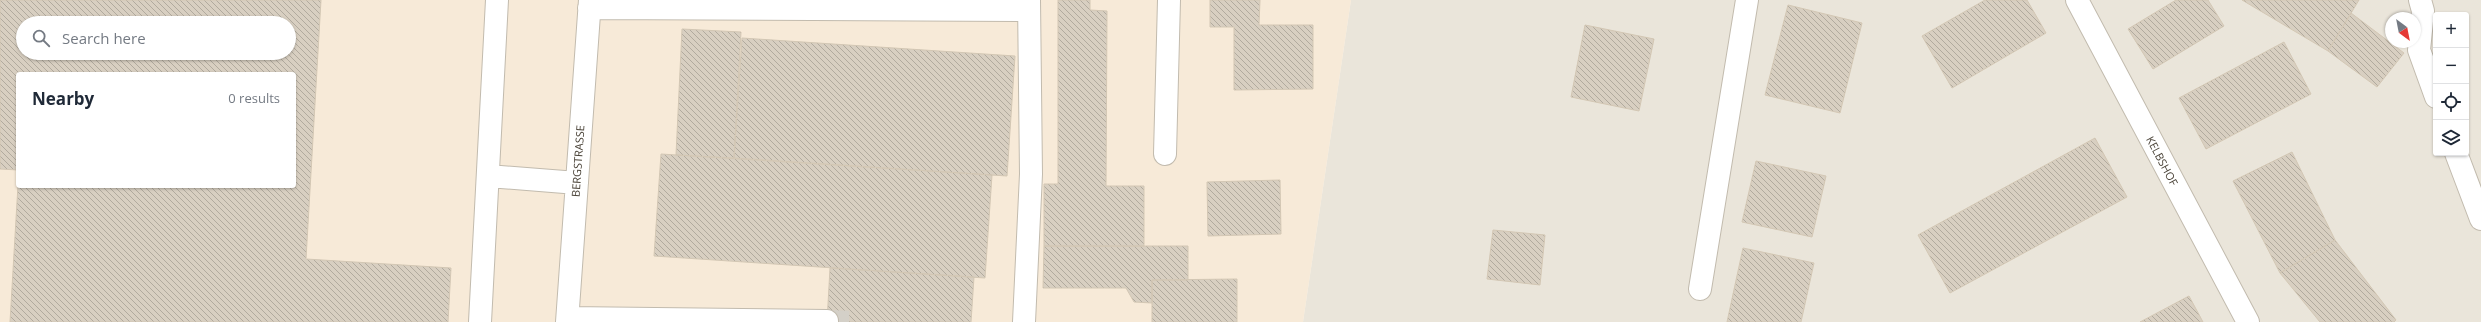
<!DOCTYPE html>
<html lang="en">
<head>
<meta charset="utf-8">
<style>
	body { margin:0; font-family:"Open Sans",sans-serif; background:#f6f6f7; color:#1f2937 }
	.controls { position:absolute; right:12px; top:12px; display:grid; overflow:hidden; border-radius:4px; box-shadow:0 1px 3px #0004 }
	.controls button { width:36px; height:36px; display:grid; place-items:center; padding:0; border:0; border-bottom:1px solid #e0e1e3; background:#fff; color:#1f2937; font:20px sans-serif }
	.compass { position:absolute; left:2385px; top:12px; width:36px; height:36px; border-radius:50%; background:#fff; box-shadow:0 1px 3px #0004; rotate:148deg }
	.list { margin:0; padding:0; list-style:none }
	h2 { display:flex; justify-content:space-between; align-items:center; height:52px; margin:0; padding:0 16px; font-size:17px }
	h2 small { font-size:13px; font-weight:400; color:#747a83 }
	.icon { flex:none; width:22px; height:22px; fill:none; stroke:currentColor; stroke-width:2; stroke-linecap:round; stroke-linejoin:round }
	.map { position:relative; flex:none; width:2481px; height:322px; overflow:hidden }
	.search { position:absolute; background:#fff; box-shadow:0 1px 3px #0004; left:16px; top:16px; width:280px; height:44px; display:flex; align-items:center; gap:10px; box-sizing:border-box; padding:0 14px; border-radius:22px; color:#747a83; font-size:15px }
	.panel { position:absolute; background:#fff; box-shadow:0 1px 3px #0004; left:16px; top:72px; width:280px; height:116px; border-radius:4px }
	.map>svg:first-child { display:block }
</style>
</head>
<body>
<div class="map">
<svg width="2481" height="322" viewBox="0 0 2481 322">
	<defs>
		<pattern id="building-back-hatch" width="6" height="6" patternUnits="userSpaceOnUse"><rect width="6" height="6" fill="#d8cfc1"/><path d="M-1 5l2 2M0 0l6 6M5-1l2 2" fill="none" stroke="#b1aa9e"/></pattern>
	</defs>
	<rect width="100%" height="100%" fill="#f6f3ec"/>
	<!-- residential -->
	<path fill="#eae5da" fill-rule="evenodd" d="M 1351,0 L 2481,0 L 2481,322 L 1303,322 ZM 2436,15 L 2466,15 L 2466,153 L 2436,153 ZM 2391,18 L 2415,18 L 2415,42 L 2391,42 Z"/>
	<!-- commercial -->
	<path fill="#f7ead8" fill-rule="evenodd" d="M 0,0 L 1351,0 L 1303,322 L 0,322 ZM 23,23 L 289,23 L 289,53 L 23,53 ZM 18,74 L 294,74 L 294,186 L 18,186 Z"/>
	<!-- building -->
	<path fill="url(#building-back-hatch)" stroke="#d3c7b4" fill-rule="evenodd" d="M 0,0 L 321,0 L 306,259 L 451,268 L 448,322 L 10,322 L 18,185 L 294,186 L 294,74 L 18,74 L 18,170 L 0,169 ZM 23,23 L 289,23 L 289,53 L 23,53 Z
		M 1058,0 L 1090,0 L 1090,10 L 1107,11 L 1106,186 L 1144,186 L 1144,246 L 1044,246 L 1044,184 L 1058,184 Z
		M 1210,0 L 1260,0 L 1259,25 L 1313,25 L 1313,89 L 1234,90 L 1234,27 L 1210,27 Z
		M 1985,0 L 2027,0 L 2046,33 L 1952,88 L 1922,36 Z
		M 2176,0 L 2208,0 L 2224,26 L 2153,69 L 2128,29 Z
		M 2242,0 L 2359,0 L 2328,51 Z
		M 1788,5 L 1862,23 L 1840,113 L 1765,95 Z
		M 2351,13 L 2404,53 L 2377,87 L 2328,51 Z
		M 1585,25 L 1654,39 L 1639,111 L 1571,97 Z
		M 682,29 L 741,32 L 734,158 L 676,155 Z
		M 742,38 L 1015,56 L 1007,176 L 734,158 Z
		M 2284,42 L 2311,94 L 2206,149 L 2179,98 Z
		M 2095,138 L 2127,197 L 1950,293 L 1918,235 Z
		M 2292,152 L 2335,240 L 2280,273 L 2233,181 Z
		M 661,154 L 992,175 L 985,278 L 654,256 Z
		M 1756,161 L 1826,176 L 1812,237 L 1742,222 Z
		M 1280,180 L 1281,234 L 1208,236 L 1207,182 Z
		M 1493,230 L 1545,235 L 1540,285 L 1487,279 Z
		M 2335,240 L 2396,320 L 2394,322 L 2320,322 L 2280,273 Z
		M 1044,246 L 1188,246 L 1188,280 L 1152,280 L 1152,303 L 1134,302 L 1126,288 L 1043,288 Z
		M 1743,248 L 1814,263 L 1801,322 L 1727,322 Z
		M 830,268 L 974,277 L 971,322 L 827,322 Z
		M 1237,279 L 1237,322 L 1152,322 L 1152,280 Z
		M 2189,296 L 2203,322 L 2140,322 Z"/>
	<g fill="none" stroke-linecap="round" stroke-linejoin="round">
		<!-- minor-tunnel -->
		<path stroke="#d4d0c8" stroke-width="22" stroke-dasharray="22 11" stroke-linecap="butt" d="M 827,321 L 859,322"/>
		<defs>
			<path id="minor" d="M 2077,0 L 2248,322
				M 2420,0 L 2423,11 L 2419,50 L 2436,97
				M 589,8 L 1029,10
				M 2456,153 L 2481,219
				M 1165,154 L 1169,0
				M 488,176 L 577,183
				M 1700,289 L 1747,0
				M 568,318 L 827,321
				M 480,322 L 497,0
				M 567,322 L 590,0
				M 1024,322 L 1031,174 L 1029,0"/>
		</defs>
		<!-- minor casing -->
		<use href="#minor" stroke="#c2bbae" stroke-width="24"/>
		<!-- minor -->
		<use href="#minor" stroke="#fff" stroke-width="22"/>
	</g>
	<g text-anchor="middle" stroke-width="3" stroke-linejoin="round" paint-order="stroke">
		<!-- street labels -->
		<g font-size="11" fill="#4b4439" stroke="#fff">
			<text transform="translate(578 161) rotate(-86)" y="4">BERGSTRASSE</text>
			<text transform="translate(2162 161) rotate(62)" y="4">KELBSHOF</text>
		</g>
	</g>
</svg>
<div class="controls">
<button>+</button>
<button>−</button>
<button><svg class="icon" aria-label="locate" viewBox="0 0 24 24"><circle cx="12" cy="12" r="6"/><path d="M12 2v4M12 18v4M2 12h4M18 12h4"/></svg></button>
<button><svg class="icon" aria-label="layers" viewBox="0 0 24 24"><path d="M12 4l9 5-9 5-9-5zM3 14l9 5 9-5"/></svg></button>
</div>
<svg class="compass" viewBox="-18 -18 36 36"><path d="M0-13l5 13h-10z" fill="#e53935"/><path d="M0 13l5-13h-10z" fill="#747a83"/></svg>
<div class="search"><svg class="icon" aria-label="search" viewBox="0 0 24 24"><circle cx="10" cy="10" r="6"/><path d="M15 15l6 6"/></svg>Search here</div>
<section class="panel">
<h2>Nearby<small>0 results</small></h2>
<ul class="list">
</ul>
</section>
</div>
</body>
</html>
